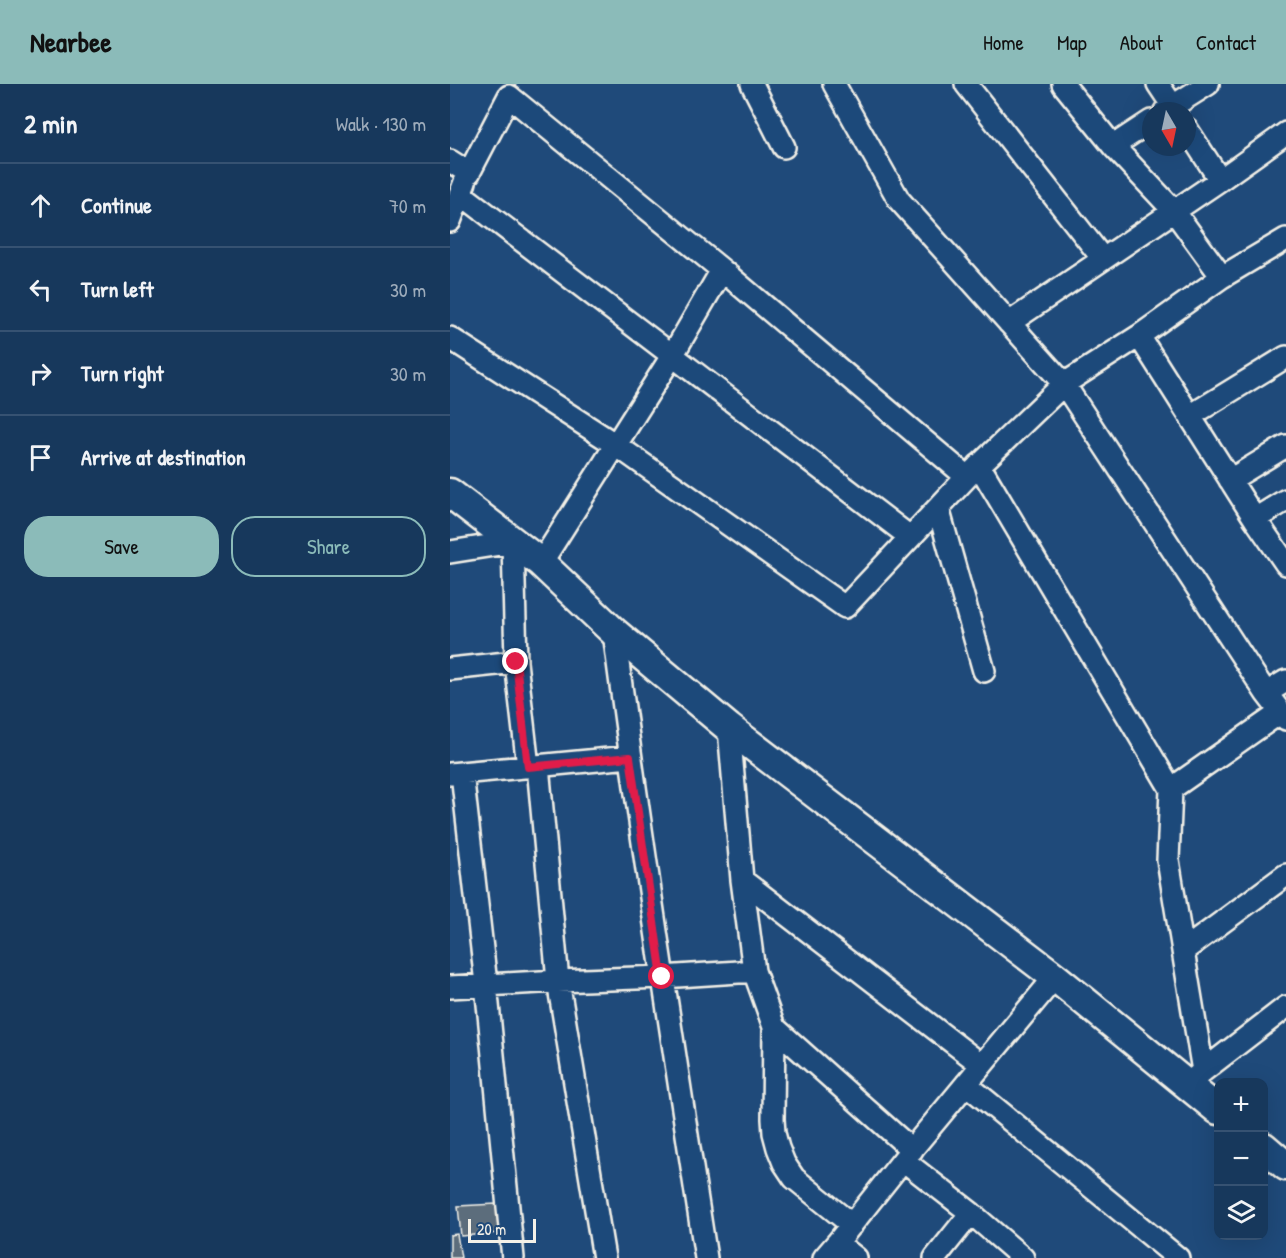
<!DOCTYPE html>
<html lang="en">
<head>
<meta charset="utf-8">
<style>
	body { margin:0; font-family:"Patrick Hand",sans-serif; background:#244365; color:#f1f3f6 }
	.controls { position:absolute; right:18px; bottom:18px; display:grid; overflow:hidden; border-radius:12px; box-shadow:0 6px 24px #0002 }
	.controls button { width:54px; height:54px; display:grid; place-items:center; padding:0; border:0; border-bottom:2px solid #365272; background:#17385c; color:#f1f3f6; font:30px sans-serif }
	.compass { position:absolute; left:692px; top:18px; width:54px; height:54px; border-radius:50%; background:#17385c; box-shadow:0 6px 24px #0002; rotate:171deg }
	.scale { position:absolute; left:18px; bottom:15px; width:68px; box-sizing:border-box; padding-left:6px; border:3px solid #f4f1e8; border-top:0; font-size:16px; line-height:21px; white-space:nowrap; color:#f4f1e8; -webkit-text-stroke:4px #1f4a7a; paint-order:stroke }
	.stop { position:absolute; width:18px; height:18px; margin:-14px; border:4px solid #e11d48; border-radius:50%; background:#fff }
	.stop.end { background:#e11d48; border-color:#fff; box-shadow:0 2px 6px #0008 }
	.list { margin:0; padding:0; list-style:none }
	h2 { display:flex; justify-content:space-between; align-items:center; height:78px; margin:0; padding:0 24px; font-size:26px }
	h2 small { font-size:20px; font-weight:400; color:#9eacbb }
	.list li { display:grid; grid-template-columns:39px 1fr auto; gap:18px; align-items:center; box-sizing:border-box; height:84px; padding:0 24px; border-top:2px solid #365272 }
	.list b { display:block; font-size:22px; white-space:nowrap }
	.list em { font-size:20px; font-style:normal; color:#9eacbb }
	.actions { display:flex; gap:12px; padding:18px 24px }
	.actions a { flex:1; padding:14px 0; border:2px solid #8bbbb9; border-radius:24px; text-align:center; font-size:21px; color:#8bbbb9 }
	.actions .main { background:#8bbbb9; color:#111 }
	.icon { flex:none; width:33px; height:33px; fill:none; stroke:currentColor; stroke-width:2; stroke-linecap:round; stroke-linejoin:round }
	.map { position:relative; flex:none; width:836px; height:1174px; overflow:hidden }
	header { display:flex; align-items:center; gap:36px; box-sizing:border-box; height:84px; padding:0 30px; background:#8bbbb9; color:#111 }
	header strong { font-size:28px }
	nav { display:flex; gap:33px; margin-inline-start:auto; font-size:21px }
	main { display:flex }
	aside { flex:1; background:#17385c }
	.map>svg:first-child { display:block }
</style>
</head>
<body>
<header>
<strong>Nearbee</strong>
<nav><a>Home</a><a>Map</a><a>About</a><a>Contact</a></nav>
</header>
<main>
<aside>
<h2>2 min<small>Walk · 130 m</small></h2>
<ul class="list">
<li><svg class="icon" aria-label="ahead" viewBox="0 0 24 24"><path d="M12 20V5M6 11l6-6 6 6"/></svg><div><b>Continue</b></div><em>70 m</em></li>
<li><svg class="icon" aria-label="left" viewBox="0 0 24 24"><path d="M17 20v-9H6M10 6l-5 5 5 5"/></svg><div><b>Turn left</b></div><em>30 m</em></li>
<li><svg class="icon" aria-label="right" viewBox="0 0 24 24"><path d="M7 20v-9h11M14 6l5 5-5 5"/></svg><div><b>Turn right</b></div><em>30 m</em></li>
<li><svg class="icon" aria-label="arrive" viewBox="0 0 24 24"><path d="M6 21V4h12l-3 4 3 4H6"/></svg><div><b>Arrive at destination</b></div></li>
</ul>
<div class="actions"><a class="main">Save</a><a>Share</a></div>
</aside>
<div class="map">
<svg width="836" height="1174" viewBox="0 0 836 1174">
	<rect width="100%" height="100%" fill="#1f4a7a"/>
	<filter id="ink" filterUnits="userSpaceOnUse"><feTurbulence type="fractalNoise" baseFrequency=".0167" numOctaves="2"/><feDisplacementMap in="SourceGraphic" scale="12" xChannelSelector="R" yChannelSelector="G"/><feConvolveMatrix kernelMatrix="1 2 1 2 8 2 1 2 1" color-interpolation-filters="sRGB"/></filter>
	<g filter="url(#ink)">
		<!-- building -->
		<path fill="#5b6d7c" stroke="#f4f1e8" stroke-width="1.5" d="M 46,1120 L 49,1149 L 11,1152 L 8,1122 Z
			M 7,1150 L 11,1174 L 0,1174 L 0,1151 Z"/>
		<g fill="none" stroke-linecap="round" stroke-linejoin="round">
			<defs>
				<path id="street" d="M 302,0 L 334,63
					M 384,0 L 449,116 L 614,300 L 816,609 L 836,635
					M 516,0 L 653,175
					M 613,0 L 663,62 L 724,127 L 772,193
					M 708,0 L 726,27
					M 715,27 L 758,0
					M 737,45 L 770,96
					M 663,62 L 701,37
					M 0,77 L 19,89 L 59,12 L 272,186 L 222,272 L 91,479
					M 11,110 L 460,453
					M 0,137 L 15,98
					M 272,186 L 517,393
					M 559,239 L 770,96 L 836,49
					M 689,252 L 805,435 L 836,416
					M 0,254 L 166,361 L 395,523 L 517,393 L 614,300 L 689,252 L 772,193 L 836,155
					M 740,332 L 836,273
					M 529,381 L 721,705 L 831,628
					M 780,396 L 836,362
					M 488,424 L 534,587
					M 805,435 L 836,480
					M 0,468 L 63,458 L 66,578 L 0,585
					M 164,548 C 191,757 224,966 256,1174
					M 66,578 L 78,683
					M 816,609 L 836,597
					M 88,682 L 108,897 L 154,1174
					M 12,689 L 36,900 L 63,1174
					M 0,690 L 180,673
					M 721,705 L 718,776 L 733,867 L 836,791
					M 292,796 L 532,981
					M 733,867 L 753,987
					M 304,887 L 324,943 L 462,1066
					M 0,903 L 108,897 L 212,893 L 304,887 L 292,796 L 279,644
					M 324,943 L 323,1035 L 324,1049 L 328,1064 L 334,1079 L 344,1094 L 402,1141
					M 516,1000 L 728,1174
					M 738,1000 L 753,987 L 836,923
					M 387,1159 L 406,1174
					M 374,1174 L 387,1159 L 453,1076
					M 485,1174 L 521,1129
					M 573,1174 L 521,1129 L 453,1076 L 605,893"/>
				<path id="secondary" d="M 0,409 L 91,479 L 164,548 L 279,644 L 605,893 L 768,1026
					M 814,1063 L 836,1082"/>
			</defs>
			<!-- street casing -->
			<use href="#street" stroke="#f4f1e8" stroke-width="26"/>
			<!-- secondary casing -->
			<use href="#secondary" stroke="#f4f1e8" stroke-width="33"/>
			<!-- street -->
			<use href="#street" stroke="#1f4a7a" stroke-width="21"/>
			<!-- secondary -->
			<use href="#secondary" stroke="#1f4a7a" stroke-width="28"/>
		</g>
	</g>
	<g fill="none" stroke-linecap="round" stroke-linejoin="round" filter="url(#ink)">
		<!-- route -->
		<path stroke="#e11d48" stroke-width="8" d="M 66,578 L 78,683 L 180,673 L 212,893"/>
	</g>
</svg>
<div class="controls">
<button>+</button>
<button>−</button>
<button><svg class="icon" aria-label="layers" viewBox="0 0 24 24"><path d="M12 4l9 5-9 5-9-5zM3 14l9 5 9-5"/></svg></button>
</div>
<svg class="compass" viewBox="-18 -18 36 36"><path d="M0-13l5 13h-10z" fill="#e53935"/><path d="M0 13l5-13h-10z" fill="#9eacbb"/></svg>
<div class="scale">20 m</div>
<div class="stop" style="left:212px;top:893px"></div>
<div class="stop end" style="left:66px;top:578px"></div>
</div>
</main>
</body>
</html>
